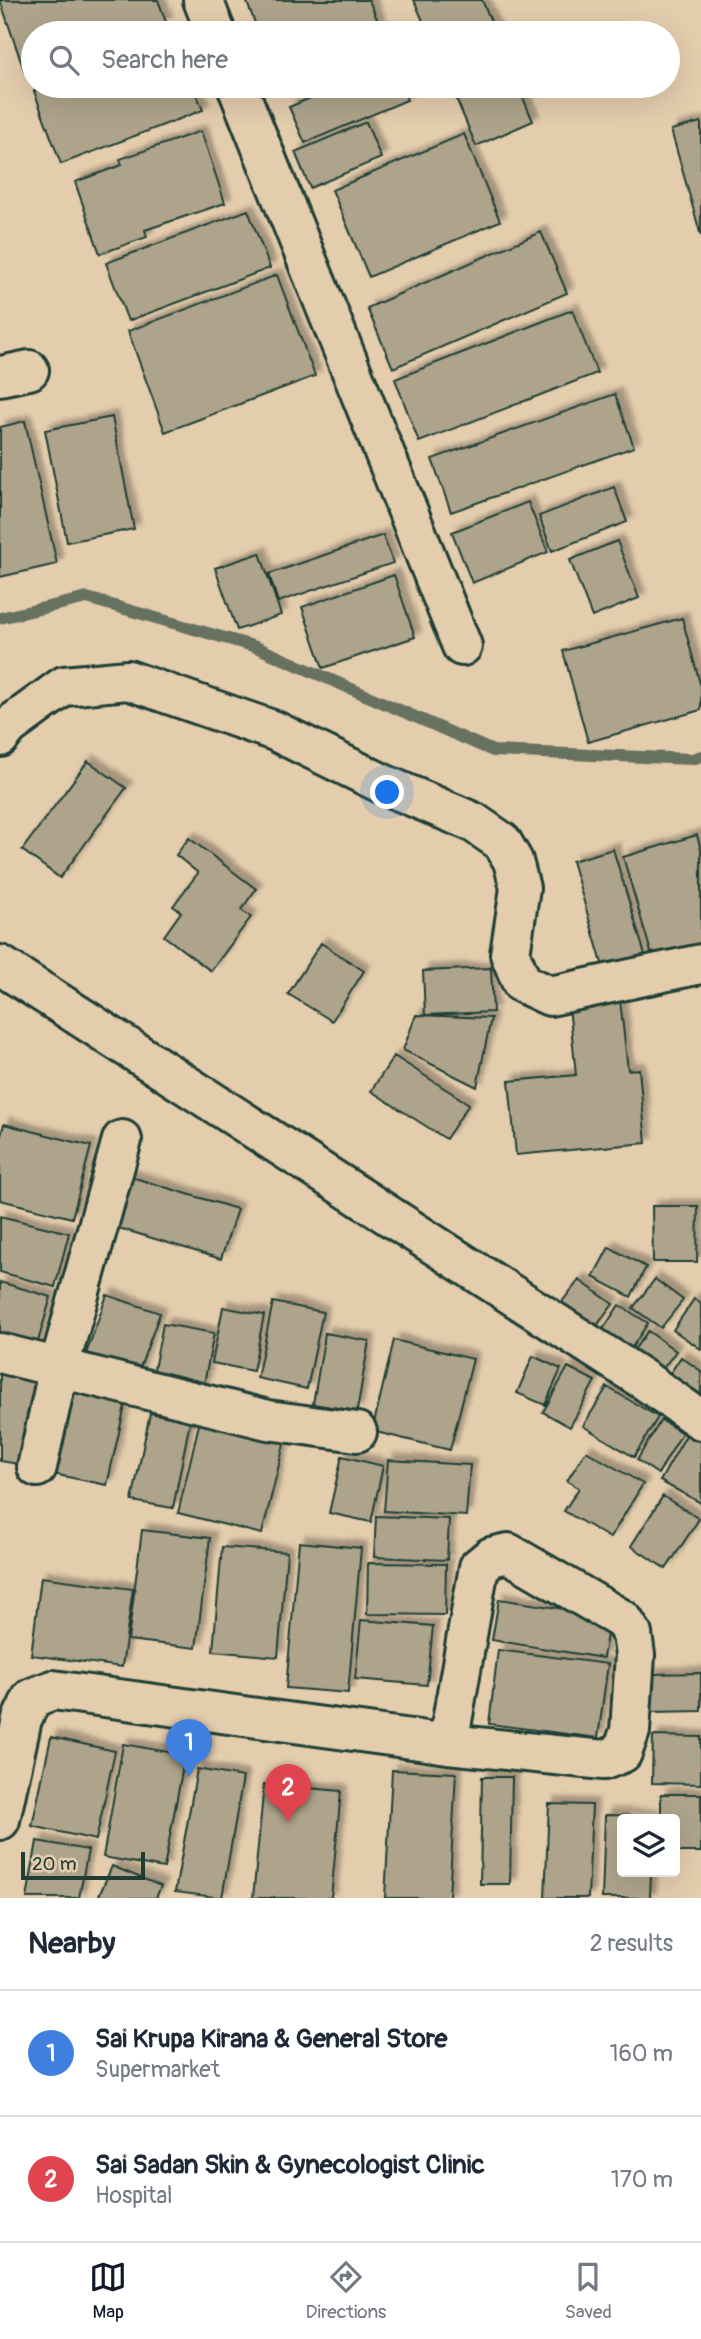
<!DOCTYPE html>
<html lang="en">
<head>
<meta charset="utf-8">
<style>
	body { margin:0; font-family:Pangolin,sans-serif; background:#f6f6f7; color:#1f2937 }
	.controls { position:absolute; right:21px; bottom:21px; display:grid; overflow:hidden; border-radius:7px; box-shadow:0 7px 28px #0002 }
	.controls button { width:63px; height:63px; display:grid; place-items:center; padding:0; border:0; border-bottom:2px solid #e0e1e3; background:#fff; color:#1f2937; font:35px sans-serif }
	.scale { position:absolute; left:21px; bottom:18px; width:124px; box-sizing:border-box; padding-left:7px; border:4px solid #1f3d34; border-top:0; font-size:19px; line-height:24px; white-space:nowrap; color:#1f3d34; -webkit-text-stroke:5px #e4cdad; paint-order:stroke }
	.you { position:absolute; left:388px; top:793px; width:24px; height:24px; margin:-18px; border:5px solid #fff; border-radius:50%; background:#1a73e8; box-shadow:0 0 0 10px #1a73e833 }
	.badge { display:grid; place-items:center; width:46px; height:46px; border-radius:50%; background:#111827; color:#fff; font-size:23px; font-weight:700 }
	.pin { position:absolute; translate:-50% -58px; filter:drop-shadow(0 2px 4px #0008) }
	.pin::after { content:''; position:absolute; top:37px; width:24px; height:21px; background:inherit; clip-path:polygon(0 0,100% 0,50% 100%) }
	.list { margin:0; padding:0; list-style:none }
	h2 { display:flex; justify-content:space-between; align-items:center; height:91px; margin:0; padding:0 28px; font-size:30px }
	h2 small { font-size:23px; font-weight:400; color:#747a83 }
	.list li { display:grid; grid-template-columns:46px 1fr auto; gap:21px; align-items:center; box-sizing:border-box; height:126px; padding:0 28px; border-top:2px solid #e0e1e3 }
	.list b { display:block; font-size:26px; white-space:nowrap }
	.list p { margin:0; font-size:23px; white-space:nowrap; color:#747a83 }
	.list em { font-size:23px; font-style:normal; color:#747a83 }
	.icon { flex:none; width:38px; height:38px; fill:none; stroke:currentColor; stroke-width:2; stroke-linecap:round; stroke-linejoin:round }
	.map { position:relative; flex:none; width:701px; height:1898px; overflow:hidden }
	.search { position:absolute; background:#fff; box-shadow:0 7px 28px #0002; left:21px; right:21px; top:21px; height:77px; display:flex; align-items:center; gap:18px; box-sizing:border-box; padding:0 24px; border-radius:38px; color:#747a83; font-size:26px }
	.sheet { height:343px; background:#fff }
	nav { display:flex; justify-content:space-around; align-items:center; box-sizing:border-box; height:98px; border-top:2px solid #e0e1e3; background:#fff; font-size:19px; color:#747a83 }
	nav a { display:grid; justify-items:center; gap:4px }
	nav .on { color:#111827 }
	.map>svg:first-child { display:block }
</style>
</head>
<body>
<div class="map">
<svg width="701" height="1898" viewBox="0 0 701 1898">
	<defs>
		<filter id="shadow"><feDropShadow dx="6" dy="-6" stdDeviation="2" flood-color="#0004"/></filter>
	</defs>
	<rect width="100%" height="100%" fill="#e4cdad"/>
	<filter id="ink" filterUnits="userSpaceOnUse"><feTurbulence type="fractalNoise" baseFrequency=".0143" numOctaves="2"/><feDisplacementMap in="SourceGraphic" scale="14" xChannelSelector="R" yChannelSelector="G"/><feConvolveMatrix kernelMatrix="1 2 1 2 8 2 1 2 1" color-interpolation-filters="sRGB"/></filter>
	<g filter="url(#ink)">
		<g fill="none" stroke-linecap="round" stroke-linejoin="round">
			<!-- stream -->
			<path stroke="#667160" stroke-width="12" d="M 0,618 L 87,598 L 256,647 L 493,751 L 693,759 L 701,756"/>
		</g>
		<!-- building -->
		<path fill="#aea48b" stroke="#1f3d34" stroke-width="2" filter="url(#shadow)" d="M 0,0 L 158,0 L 166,22 L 135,33 L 33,33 L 33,69 L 25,73 Z
			M 246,0 L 369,0 L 383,33 L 259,33 Z
			M 414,0 L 482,0 L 496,33 L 428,33 Z
			M 48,86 L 193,86 L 203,110 L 61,164 L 34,91 Z
			M 339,86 L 402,86 L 407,100 L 305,143 L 289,107 Z
			M 451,86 L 518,86 L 533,121 L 476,146 Z
			M 366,122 L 381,158 L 310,188 L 295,152 Z
			M 701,122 L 701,236 L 671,130 Z
			M 201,131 L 225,203 L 145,230 L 147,237 L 100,254 L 75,182 L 122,165 L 120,159 Z
			M 464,134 L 500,221 L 369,277 L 332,190 Z
			M 248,210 L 270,268 L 128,321 L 106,263 Z
			M 541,232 L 567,293 L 393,368 L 367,308 Z
			M 277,275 L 315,376 L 165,432 L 128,331 Z
			M 572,310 L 597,373 L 419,442 L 395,379 Z
			M 615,394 L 634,447 L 451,512 L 432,459 Z
			M 112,417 L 134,529 L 67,542 L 45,430 Z
			M 25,421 L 57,564 L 0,577 L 0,427 Z
			M 614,487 L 627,522 L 552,551 L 539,516 Z
			M 528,502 L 548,552 L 472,583 L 452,532 Z
			M 383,535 L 393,563 L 278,602 L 269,574 Z
			M 617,541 L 639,598 L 592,617 L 570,560 Z
			M 260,553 L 281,615 L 237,630 L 215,568 Z
			M 394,575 L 415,637 L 323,668 L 302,607 Z
			M 682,618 L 701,687 L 701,710 L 588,742 L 563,651 Z
			M 88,761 L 126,788 L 60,878 L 22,850 Z
			M 697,835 L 701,850 L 701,945 L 653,959 L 623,857 Z
			M 189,838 L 256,889 L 241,910 L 251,917 L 211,971 L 164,936 L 181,912 L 173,906 L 198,873 L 176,855 Z
			M 613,849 L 646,958 L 604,970 L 572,861 Z
			M 321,943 L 364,971 L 332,1021 L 288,994 Z
			M 491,968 L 493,1012 L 425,1015 L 423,971 Z
			M 620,1000 L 628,1070 L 639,1069 L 646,1143 L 516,1155 L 509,1081 L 576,1075 L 569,1006 Z
			M 416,1015 L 491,1018 L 477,1087 L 403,1050 Z
			M 394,1056 L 469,1104 L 446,1139 L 371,1091 Z
			M 4,1124 L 91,1146 L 72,1218 L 0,1200 L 0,1139 Z
			M 125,1175 L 237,1209 L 221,1259 L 109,1225 Z
			M 652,1206 L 698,1206 L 697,1262 L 653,1262 Z
			M 0,1216 L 69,1233 L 55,1287 L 0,1272 Z
			M 609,1247 L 646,1267 L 631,1297 L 593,1277 Z
			M 655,1279 L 683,1300 L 661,1328 L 633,1308 Z
			M 579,1280 L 613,1304 L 592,1332 L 558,1307 Z
			M 0,1282 L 51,1297 L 34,1355 L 0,1345 Z
			M 107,1295 L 160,1313 L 138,1373 L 86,1354 Z
			M 694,1299 L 701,1304 L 701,1349 L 673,1330 Z
			M 273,1302 L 323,1312 L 307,1389 L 257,1378 Z
			M 619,1305 L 648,1323 L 625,1358 L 596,1340 Z
			M 223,1307 L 264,1315 L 253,1371 L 212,1363 Z
			M 163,1324 L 214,1333 L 202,1394 L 151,1384 Z
			M 648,1331 L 676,1351 L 653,1382 L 625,1362 Z
			M 325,1333 L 369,1341 L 357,1411 L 313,1404 Z
			M 394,1340 L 473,1359 L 450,1450 L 372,1431 Z
			M 533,1356 L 561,1369 L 545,1405 L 517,1393 Z
			M 681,1357 L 701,1371 L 701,1394 L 692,1408 L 661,1387 Z
			M 568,1367 L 595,1381 L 570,1427 L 543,1412 Z
			M 0,1368 L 40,1374 L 25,1465 L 0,1461 Z
			M 68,1384 L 127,1397 L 107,1485 L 48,1473 Z
			M 607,1387 L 658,1417 L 634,1457 L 583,1426 Z
			M 150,1413 L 190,1421 L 173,1508 L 132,1501 Z
			M 200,1420 L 285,1440 L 262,1534 L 178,1513 Z
			M 661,1420 L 682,1433 L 658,1474 L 637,1460 Z
			M 693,1423 L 701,1428 L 701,1503 L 660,1481 Z
			M 586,1451 L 643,1484 L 610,1538 L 564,1511 L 579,1488 L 567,1481 Z
			M 342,1456 L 383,1466 L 371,1522 L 329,1513 Z
			M 388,1460 L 470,1465 L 466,1516 L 384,1511 Z
			M 663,1496 L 699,1519 L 666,1569 L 631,1546 Z
			M 376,1516 L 449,1519 L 447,1560 L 374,1557 Z
			M 142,1530 L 210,1538 L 196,1648 L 128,1640 Z
			M 299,1542 L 361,1548 L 348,1693 L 286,1688 Z
			M 222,1547 L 287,1552 L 278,1657 L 213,1651 Z
			M 368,1563 L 446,1564 L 445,1615 L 367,1614 Z
			M 41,1577 L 133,1589 L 122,1667 L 31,1655 Z
			M 499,1599 L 610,1616 L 603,1658 L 492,1640 Z
			M 361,1620 L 433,1626 L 427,1685 L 355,1679 Z
			M 498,1650 L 608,1664 L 598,1738 L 489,1724 Z
			M 701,1673 L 701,1711 L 652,1712 L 651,1674 Z
			M 653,1736 L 701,1737 L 701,1784 L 652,1783 Z
			M 51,1737 L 115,1751 L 96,1840 L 32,1826 Z
			M 123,1744 L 185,1755 L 164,1868 L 103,1857 Z
			M 197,1769 L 243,1777 L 222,1898 L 175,1892 Z
			M 392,1770 L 456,1773 L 449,1898 L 385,1898 Z
			M 482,1777 L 512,1777 L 510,1884 L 480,1884 Z
			M 264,1784 L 341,1791 L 331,1898 L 253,1898 Z
			M 661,1794 L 701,1794 L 701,1852 L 675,1852 L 675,1819 L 661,1819 Z
			M 549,1804 L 592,1805 L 588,1898 L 545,1898 Z
			M 605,1815 L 653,1816 L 652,1819 L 622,1819 L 622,1872 L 651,1872 L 650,1898 L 602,1898 Z
			M 37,1841 L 88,1850 L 79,1898 L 27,1898 Z
			M 112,1866 L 161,1886 L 156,1898 L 98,1898 Z"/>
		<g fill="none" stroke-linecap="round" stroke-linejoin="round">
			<defs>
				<path id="minor" d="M 203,0 L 216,33
					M 237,86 L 462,646
					M 0,376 L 29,370
					M 0,737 L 9,726 L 64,686 L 128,680 L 275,731 L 383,784 L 473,822 L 502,842 L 513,861 L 520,888 L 510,954 L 522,983 L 550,996 L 701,964
					M 0,965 L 644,1380 L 701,1420
					M 0,1353 L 268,1420 L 357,1432
					M 37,1467 L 59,1367 L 122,1140
					M 0,1820 L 22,1719 L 32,1698 L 53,1690 L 448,1744 L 604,1760 L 622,1753 L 630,1731 L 635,1655 L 632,1634 L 623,1620 L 508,1553 L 491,1557 L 479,1567 L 448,1744"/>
			</defs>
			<!-- minor casing -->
			<use href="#minor" stroke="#1f3d34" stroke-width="44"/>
			<!-- minor -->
			<use href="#minor" stroke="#e4cdad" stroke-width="38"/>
		</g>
	</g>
</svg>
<div class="controls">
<button><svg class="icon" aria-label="layers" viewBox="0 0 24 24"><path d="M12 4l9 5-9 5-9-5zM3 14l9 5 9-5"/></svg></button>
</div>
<div class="scale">20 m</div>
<div class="you"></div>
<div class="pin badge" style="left:189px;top:1777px;background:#3f7fe0">1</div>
<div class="pin badge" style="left:288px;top:1822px;background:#e0444e">2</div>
<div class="search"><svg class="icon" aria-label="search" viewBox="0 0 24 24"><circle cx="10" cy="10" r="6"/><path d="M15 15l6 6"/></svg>Search here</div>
</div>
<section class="sheet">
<h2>Nearby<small>2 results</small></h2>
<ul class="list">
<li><span class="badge" style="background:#3f7fe0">1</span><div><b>Sai Krupa Kirana &amp; General Store</b><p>Supermarket</p></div><em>160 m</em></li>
<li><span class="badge" style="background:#e0444e">2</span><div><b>Sai Sadan Skin &amp; Gynecologist Clinic</b><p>Hospital</p></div><em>170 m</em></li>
</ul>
</section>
<nav>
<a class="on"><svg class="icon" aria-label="map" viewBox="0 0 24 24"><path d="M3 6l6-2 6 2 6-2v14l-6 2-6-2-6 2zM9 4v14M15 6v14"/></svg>Map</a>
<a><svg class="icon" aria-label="directions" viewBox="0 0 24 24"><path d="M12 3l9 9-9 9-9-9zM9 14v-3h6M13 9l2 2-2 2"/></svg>Directions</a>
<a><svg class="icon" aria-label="saved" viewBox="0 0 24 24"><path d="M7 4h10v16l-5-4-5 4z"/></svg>Saved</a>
</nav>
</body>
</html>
